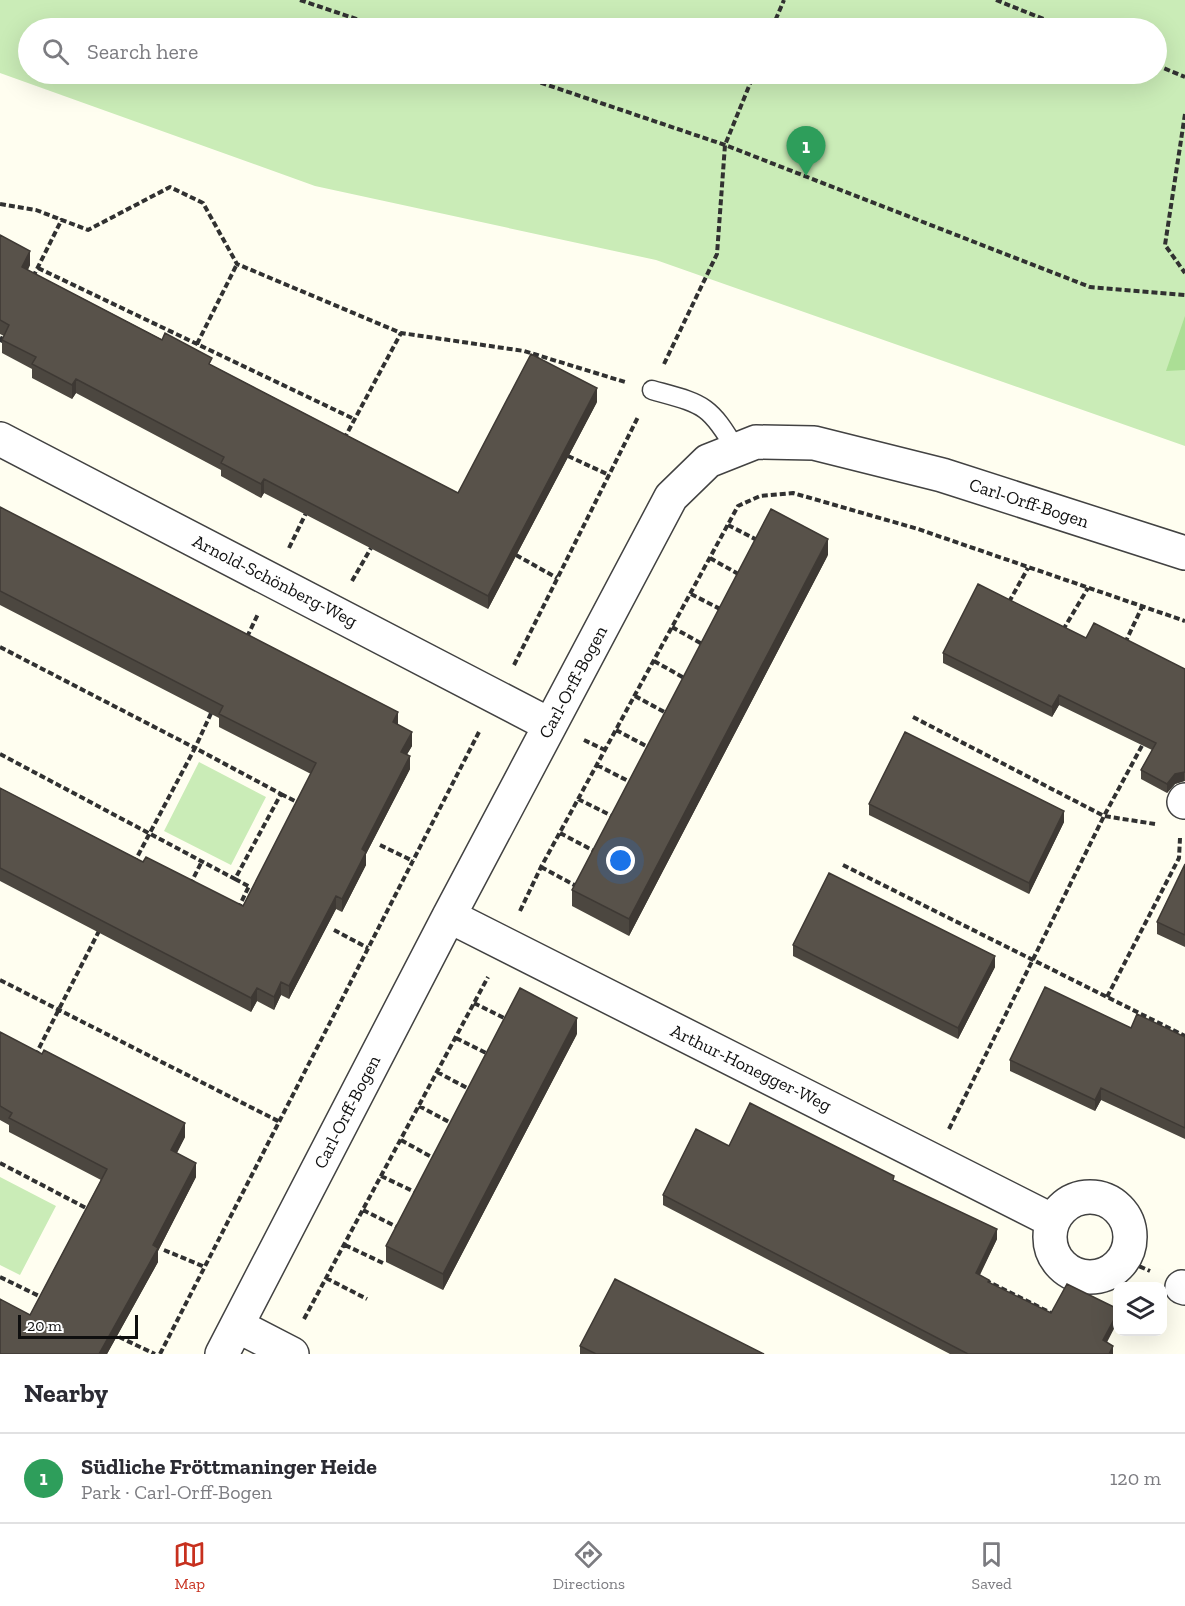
<!DOCTYPE html>
<html lang="en">
<head>
<meta charset="utf-8">
<style>
	body { margin:0; font-family:"Zilla Slab",serif; background:#f2f2f3; color:#2b2b33 }
	.controls { position:absolute; right:18px; bottom:18px; display:grid; overflow:hidden; border-radius:12px; box-shadow:0 6px 24px #0002 }
	.controls button { width:54px; height:54px; display:grid; place-items:center; padding:0; border:0; border-bottom:2px solid #e1e1e2; background:#fff; color:#2b2b33; font:30px sans-serif }
	.scale { position:absolute; left:18px; bottom:15px; width:120px; box-sizing:border-box; padding-left:6px; border:3px solid #0f0f0f; border-top:0; font-size:16px; line-height:21px; white-space:nowrap; color:#0f0f0f; -webkit-text-stroke:4px #fff; paint-order:stroke }
	.you { position:absolute; left:621px; top:861px; width:21px; height:21px; margin:-15px; border:4px solid #fff; border-radius:50%; background:#1a73e8; box-shadow:0 0 0 9px #1a73e833 }
	.badge { display:grid; place-items:center; width:39px; height:39px; border-radius:50%; background:#c7301e; color:#fff; font-size:20px; font-weight:700 }
	.pin { position:absolute; translate:-50% -50px; filter:drop-shadow(0 2px 3px #0008) }
	.pin::after { content:''; position:absolute; top:32px; width:21px; height:18px; background:inherit; clip-path:polygon(0 0,100% 0,50% 100%) }
	.list { margin:0; padding:0; list-style:none }
	h2 { display:flex; justify-content:space-between; align-items:center; height:78px; margin:0; padding:0 24px; font-size:26px }
	h2 small { font-size:20px; font-weight:400; color:#7c7c81 }
	.list li { display:grid; grid-template-columns:39px 1fr auto; gap:18px; align-items:center; box-sizing:border-box; height:90px; padding:0 24px; border-top:2px solid #e1e1e2 }
	.list b { display:block; font-size:22px; white-space:nowrap }
	.list p { margin:0; font-size:20px; white-space:nowrap; color:#7c7c81 }
	.list em { font-size:20px; font-style:normal; color:#7c7c81 }
	.icon { flex:none; width:33px; height:33px; fill:none; stroke:currentColor; stroke-width:2; stroke-linecap:round; stroke-linejoin:round }
	.map { position:relative; flex:none; width:1185px; height:1354px; overflow:hidden }
	.search { position:absolute; background:#fff; box-shadow:0 6px 24px #0002; left:18px; right:18px; top:18px; height:66px; display:flex; align-items:center; gap:15px; box-sizing:border-box; padding:0 21px; border-radius:33px; color:#7c7c81; font-size:22px }
	.sheet { height:168px; background:#fff }
	nav { display:flex; justify-content:space-around; align-items:center; box-sizing:border-box; height:84px; border-top:2px solid #e1e1e2; background:#fff; font-size:16px; color:#7c7c81 }
	nav a { display:grid; justify-items:center; gap:3px }
	nav .on { color:#c7301e }
	.map>svg:first-child { display:block }
</style>
</head>
<body>
<div class="map">
<svg width="1185" height="1354" viewBox="0 0 1185 1354">
	<rect width="100%" height="100%" fill="#fffef0"/>
	<!-- green -->
	<path fill="#caecb7" fill-rule="evenodd" d="M 0,0 L 1185,0 L 1185,446 L 656,260 L 315,186 L 0,73 ZM 28,28 L 1156,28 L 1156,74 L 28,74 Z
		M 199,762 L 266,797 L 231,865 L 164,831 Z
		M 0,1177 L 56,1206 L 20,1275 L 0,1265 Z"/>
	<!-- forest -->
	<path fill="#abde95" d="M 1185,316 L 1185,370 L 1166,371 Z"/>
	<g fill="none" stroke-linecap="round" stroke-linejoin="round">
		<defs>
			<path id="service" d="M 652,390 C 702,404 709,403 736,450"/>
			<path id="minor" d="M 0,439 L 550,725
				M 1184,802 L 1185,800
				M 449,916 L 1053,1221
				M1050 1237a40 40 0 1 1 80 0a40 40 0 1 1-80 0Z
				M 1182,1287 L 1185,1288
				M 238,1326 L 292,1354
				M 222,1354 L 449,916 L 671,497 L 708,461 L 756,442 L 814,443 L 942,475 L 1185,553"/>
		</defs>
		<!-- service casing -->
		<use href="#service" stroke="#424242" stroke-width="21"/>
		<!-- minor casing -->
		<use href="#minor" stroke="#424242" stroke-width="36"/>
		<!-- path -->
		<path stroke="#313131" stroke-width="4" stroke-dasharray="6 3" stroke-linecap="butt" d="M 300,0 L 383,28
			M 996,0 L 1066,28
			M 772,28 L 784,0
			M 1156,65 L 1185,77
			M 515,74 L 725,145 L 1090,287 L 1185,295
			M 1185,114 L 1165,245 L 1185,273
			M 0,204 L 36,210 L 88,230 L 170,187 L 203,203 L 237,264 L 401,333 L 524,351 L 625,382
			M 38,268 L 354,419
			M 33,277 L 62,219
			M 0,342 L 5,332
			M 197,344 L 237,264
			M 664,364 L 717,254 L 725,145 L 754,74
			M 344,439 L 401,333
			M 568,456 L 609,475
			M 728,525 L 759,541
			M 289,548 L 307,511
			M 516,555 L 557,578
			M 710,558 L 740,575
			M 352,581 L 371,548
			M 691,594 L 722,610
			M 1009,602 L 1028,568
			M 672,627 L 704,645
			M 1063,630 L 1088,588
			M 247,637 L 258,614
			M 1125,643 L 1142,607
			M 0,647 L 195,748 L 213,709
			M 654,661 L 686,679
			M 514,665 L 638,417
			M 635,696 L 668,714
			M 913,717 L 1104,816 L 1155,824
			M 616,730 L 650,748
			M 584,740 L 605,750
			M 0,754 L 235,879 L 281,794 L 195,748 L 135,861
			M 597,765 L 632,783
			M 281,794 L 299,803
			M 578,799 L 614,817
			M 560,833 L 596,852
			M 380,845 L 413,861
			M 843,865 L 1185,1036
			M 541,867 L 578,887
			M 235,879 L 250,887
			M 190,885 L 202,861
			M 238,909 L 249,886
			M 520,911 L 541,867 L 738,506 L 760,496 L 793,493 L 918,529 L 1185,621
			M 334,930 L 368,948
			M 0,980 L 280,1122
			M 1107,997 L 1179,858 L 1180,838
			M 474,1003 L 508,1020
			M 456,1038 L 490,1055
			M 35,1056 L 100,929
			M 437,1072 L 471,1090
			M 419,1106 L 453,1124
			M 949,1129 L 1104,816 L 1144,742
			M 401,1140 L 435,1159
			M 0,1163 L 88,1209
			M 381,1176 L 417,1193
			M 363,1210 L 399,1228
			M 345,1245 L 385,1264
			M 164,1250 L 205,1267
			M 1123,1259 L 1150,1271
			M 0,1277 L 41,1297
			M 326,1278 L 367,1299
			M 985,1280 L 1053,1314
			M 304,1319 L 488,977
			M 119,1337 L 155,1354
			M 160,1354 L 480,730"/>
		<!-- service -->
		<use href="#service" stroke="#fff" stroke-width="18"/>
		<!-- minor -->
		<use href="#minor" stroke="#fff" stroke-width="33"/>
	</g>
	<!-- wall -->
	<path fill="#4c4740" d="M 0,235 L 30,265 L 28,270 L 458,493 L 597,402 L 488,609 L 264,493 L 261,498 L 221,476 L 221,470 L 76,393 L 72,399 L 32,378 L 32,369 L 2,353 L 2,340 L 4,336 L 0,334 Z
		M 0,507 L 398,725 L 412,746 L 407,754 L 410,769 L 366,854 L 366,865 L 342,912 L 336,909 L 289,999 L 281,995 L 274,1010 L 257,1001 L 251,1012 L 0,881 L 0,788 L 143,862 L 243,906 L 311,774 L 219,727 L 219,718 L 0,605 Z
		M 828,555 L 629,936 L 572,906 L 572,890 Z
		M 1086,638 L 1185,669 L 1185,781 L 1175,784 L 1167,793 L 1141,779 L 1141,770 L 1152,750 L 1059,705 L 1052,717 L 943,663 L 943,653 Z
		M 869,804 L 1064,822 L 1029,894 L 869,815 Z
		M 1185,864 L 1185,947 L 1157,934 L 1157,922 Z
		M 793,945 L 995,967 L 958,1039 L 793,956 Z
		M 1131,1028 L 1185,1037 L 1185,1139 L 1101,1100 L 1095,1111 L 1010,1071 L 1010,1060 Z
		M 0,1032 L 185,1137 L 177,1153 L 196,1177 L 158,1251 L 158,1262 L 107,1354 L 0,1354 L 30,1315 L 101,1180 L 9,1132 L 9,1125 L 0,1120 Z
		M 577,1034 L 443,1290 L 386,1262 L 386,1246 Z
		M 729,1146 L 894,1180 L 997,1239 L 980,1275 L 989,1283 L 1107,1342 L 1113,1354 L 950,1354 L 663,1205 L 663,1195 Z
		M 580,1346 L 764,1354 L 580,1354 Z"/>
	<!-- shaded-wall -->
	<path fill="#3e3934" d="M 30,251 L 30,265 L 22,280 L 22,267 Z
		M 76,379 L 76,393 L 72,399 L 72,385 Z
		M 597,388 L 597,402 L 488,609 L 488,596 Z
		M 264,479 L 264,493 L 261,498 L 261,484 Z
		M 828,539 L 828,555 L 629,936 L 629,919 Z
		M 1059,695 L 1059,705 L 1052,717 L 1052,707 Z
		M 398,712 L 398,726 L 393,722 Z
		M 412,732 L 412,746 L 401,765 L 401,752 Z
		M 410,756 L 410,769 L 366,854 L 366,865 L 342,912 L 342,899 L 362,849 Z
		M 1184,772 L 1184,781 L 1175,784 L 1167,793 L 1167,784 L 1175,774 Z
		M 1064,811 L 1064,822 L 1029,894 L 1029,883 Z
		M 336,896 L 336,909 L 289,999 L 289,986 Z
		M 995,956 L 995,967 L 958,1039 L 958,1028 Z
		M 281,982 L 281,995 L 274,1010 L 274,997 Z
		M 257,988 L 257,1001 L 251,1012 L 251,998 Z
		M 577,1018 L 577,1034 L 443,1290 L 443,1274 Z
		M 1101,1088 L 1101,1100 L 1095,1111 L 1095,1100 Z
		M 185,1123 L 185,1137 L 171,1164 L 171,1150 Z
		M 196,1163 L 196,1177 L 158,1251 L 158,1262 L 107,1354 L 99,1354 L 153,1245 Z
		M 997,1229 L 997,1239 L 976,1282 L 976,1273 Z
		M 1118,1312 L 1118,1321 L 1103,1350 L 1103,1340 Z
		M 1113,1346 L 1113,1354 L 1109,1354 Z"/>
	<!-- building -->
	<path fill="#58524a" stroke="#3e3934" stroke-width="1.5" d="M 0,235 L 30,251 L 22,267 L 162,340 L 165,333 L 212,358 L 209,364 L 458,493 L 531,354 L 597,388 L 488,596 L 264,479 L 261,484 L 221,463 L 224,457 L 76,379 L 72,385 L 32,364 L 36,357 L 2,340 L 9,325 L 0,320 Z
		M 0,507 L 398,712 L 393,722 L 412,732 L 401,752 L 410,756 L 362,849 L 366,852 L 342,899 L 336,896 L 289,986 L 281,982 L 274,997 L 257,988 L 251,998 L 0,868 L 0,788 L 143,862 L 146,857 L 243,906 L 316,763 L 219,714 L 223,706 L 0,591 Z
		M 771,509 L 828,539 L 629,919 L 572,890 Z
		M 978,584 L 1086,638 L 1094,623 L 1185,669 L 1185,772 L 1175,774 L 1167,784 L 1141,770 L 1156,743 L 1059,695 L 1052,707 L 943,653 Z
		M 905,732 L 1064,811 L 1029,883 L 869,804 Z
		M 1185,864 L 1185,935 L 1157,922 Z
		M 829,873 L 995,956 L 958,1028 L 793,945 Z
		M 1045,987 L 1131,1028 L 1137,1014 L 1185,1037 L 1185,1128 L 1101,1088 L 1095,1100 L 1010,1060 Z
		M 520,988 L 577,1018 L 443,1274 L 386,1246 Z
		M 0,1032 L 42,1054 L 44,1050 L 185,1123 L 171,1150 L 196,1163 L 153,1245 L 158,1248 L 99,1354 L 0,1354 L 0,1299 L 30,1315 L 107,1169 L 9,1118 L 12,1113 L 0,1106 Z
		M 750,1103 L 894,1176 L 893,1180 L 997,1229 L 976,1273 L 989,1280 L 988,1282 L 1051,1313 L 1067,1284 L 1118,1309 L 1118,1312 L 1103,1340 L 1113,1346 L 1109,1354 L 968,1354 L 663,1195 L 696,1129 L 729,1146 Z
		M 615,1279 L 764,1354 L 596,1354 L 580,1346 Z"/>
	<g text-anchor="middle" stroke-width="6" stroke-linejoin="round" paint-order="stroke">
		<!-- street labels -->
		<g font-size="18" fill="#0f0f0f" stroke="#fff">
			<text transform="translate(1029 503) rotate(18)" y="6">Carl-Orff-Bogen</text>
			<text transform="translate(275 581) rotate(27)" y="6">Arnold-Schönberg-Weg</text>
			<text transform="translate(573 682) rotate(-62)" y="6">Carl-Orff-Bogen</text>
			<text transform="translate(751 1068) rotate(26)" y="6">Arthur-Honegger-Weg</text>
			<text transform="translate(347 1112) rotate(-63)" y="6">Carl-Orff-Bogen</text>
		</g>
	</g>
</svg>
<div class="controls">
<button><svg class="icon" aria-label="layers" viewBox="0 0 24 24"><path d="M12 4l9 5-9 5-9-5zM3 14l9 5 9-5"/></svg></button>
</div>
<div class="scale">20 m</div>
<div class="you"></div>
<div class="pin badge" style="left:806px;top:176px;background:#2e9e5b">1</div>
<div class="search"><svg class="icon" aria-label="search" viewBox="0 0 24 24"><circle cx="10" cy="10" r="6"/><path d="M15 15l6 6"/></svg>Search here</div>
</div>
<section class="sheet">
<h2>Nearby<small></small></h2>
<ul class="list">
<li><span class="badge" style="background:#2e9e5b">1</span><div><b>Südliche Fröttmaninger Heide</b><p>Park · Carl-Orff-Bogen</p></div><em>120 m</em></li>
</ul>
</section>
<nav>
<a class="on"><svg class="icon" aria-label="map" viewBox="0 0 24 24"><path d="M3 6l6-2 6 2 6-2v14l-6 2-6-2-6 2zM9 4v14M15 6v14"/></svg>Map</a>
<a><svg class="icon" aria-label="directions" viewBox="0 0 24 24"><path d="M12 3l9 9-9 9-9-9zM9 14v-3h6M13 9l2 2-2 2"/></svg>Directions</a>
<a><svg class="icon" aria-label="saved" viewBox="0 0 24 24"><path d="M7 4h10v16l-5-4-5 4z"/></svg>Saved</a>
</nav>
</body>
</html>
